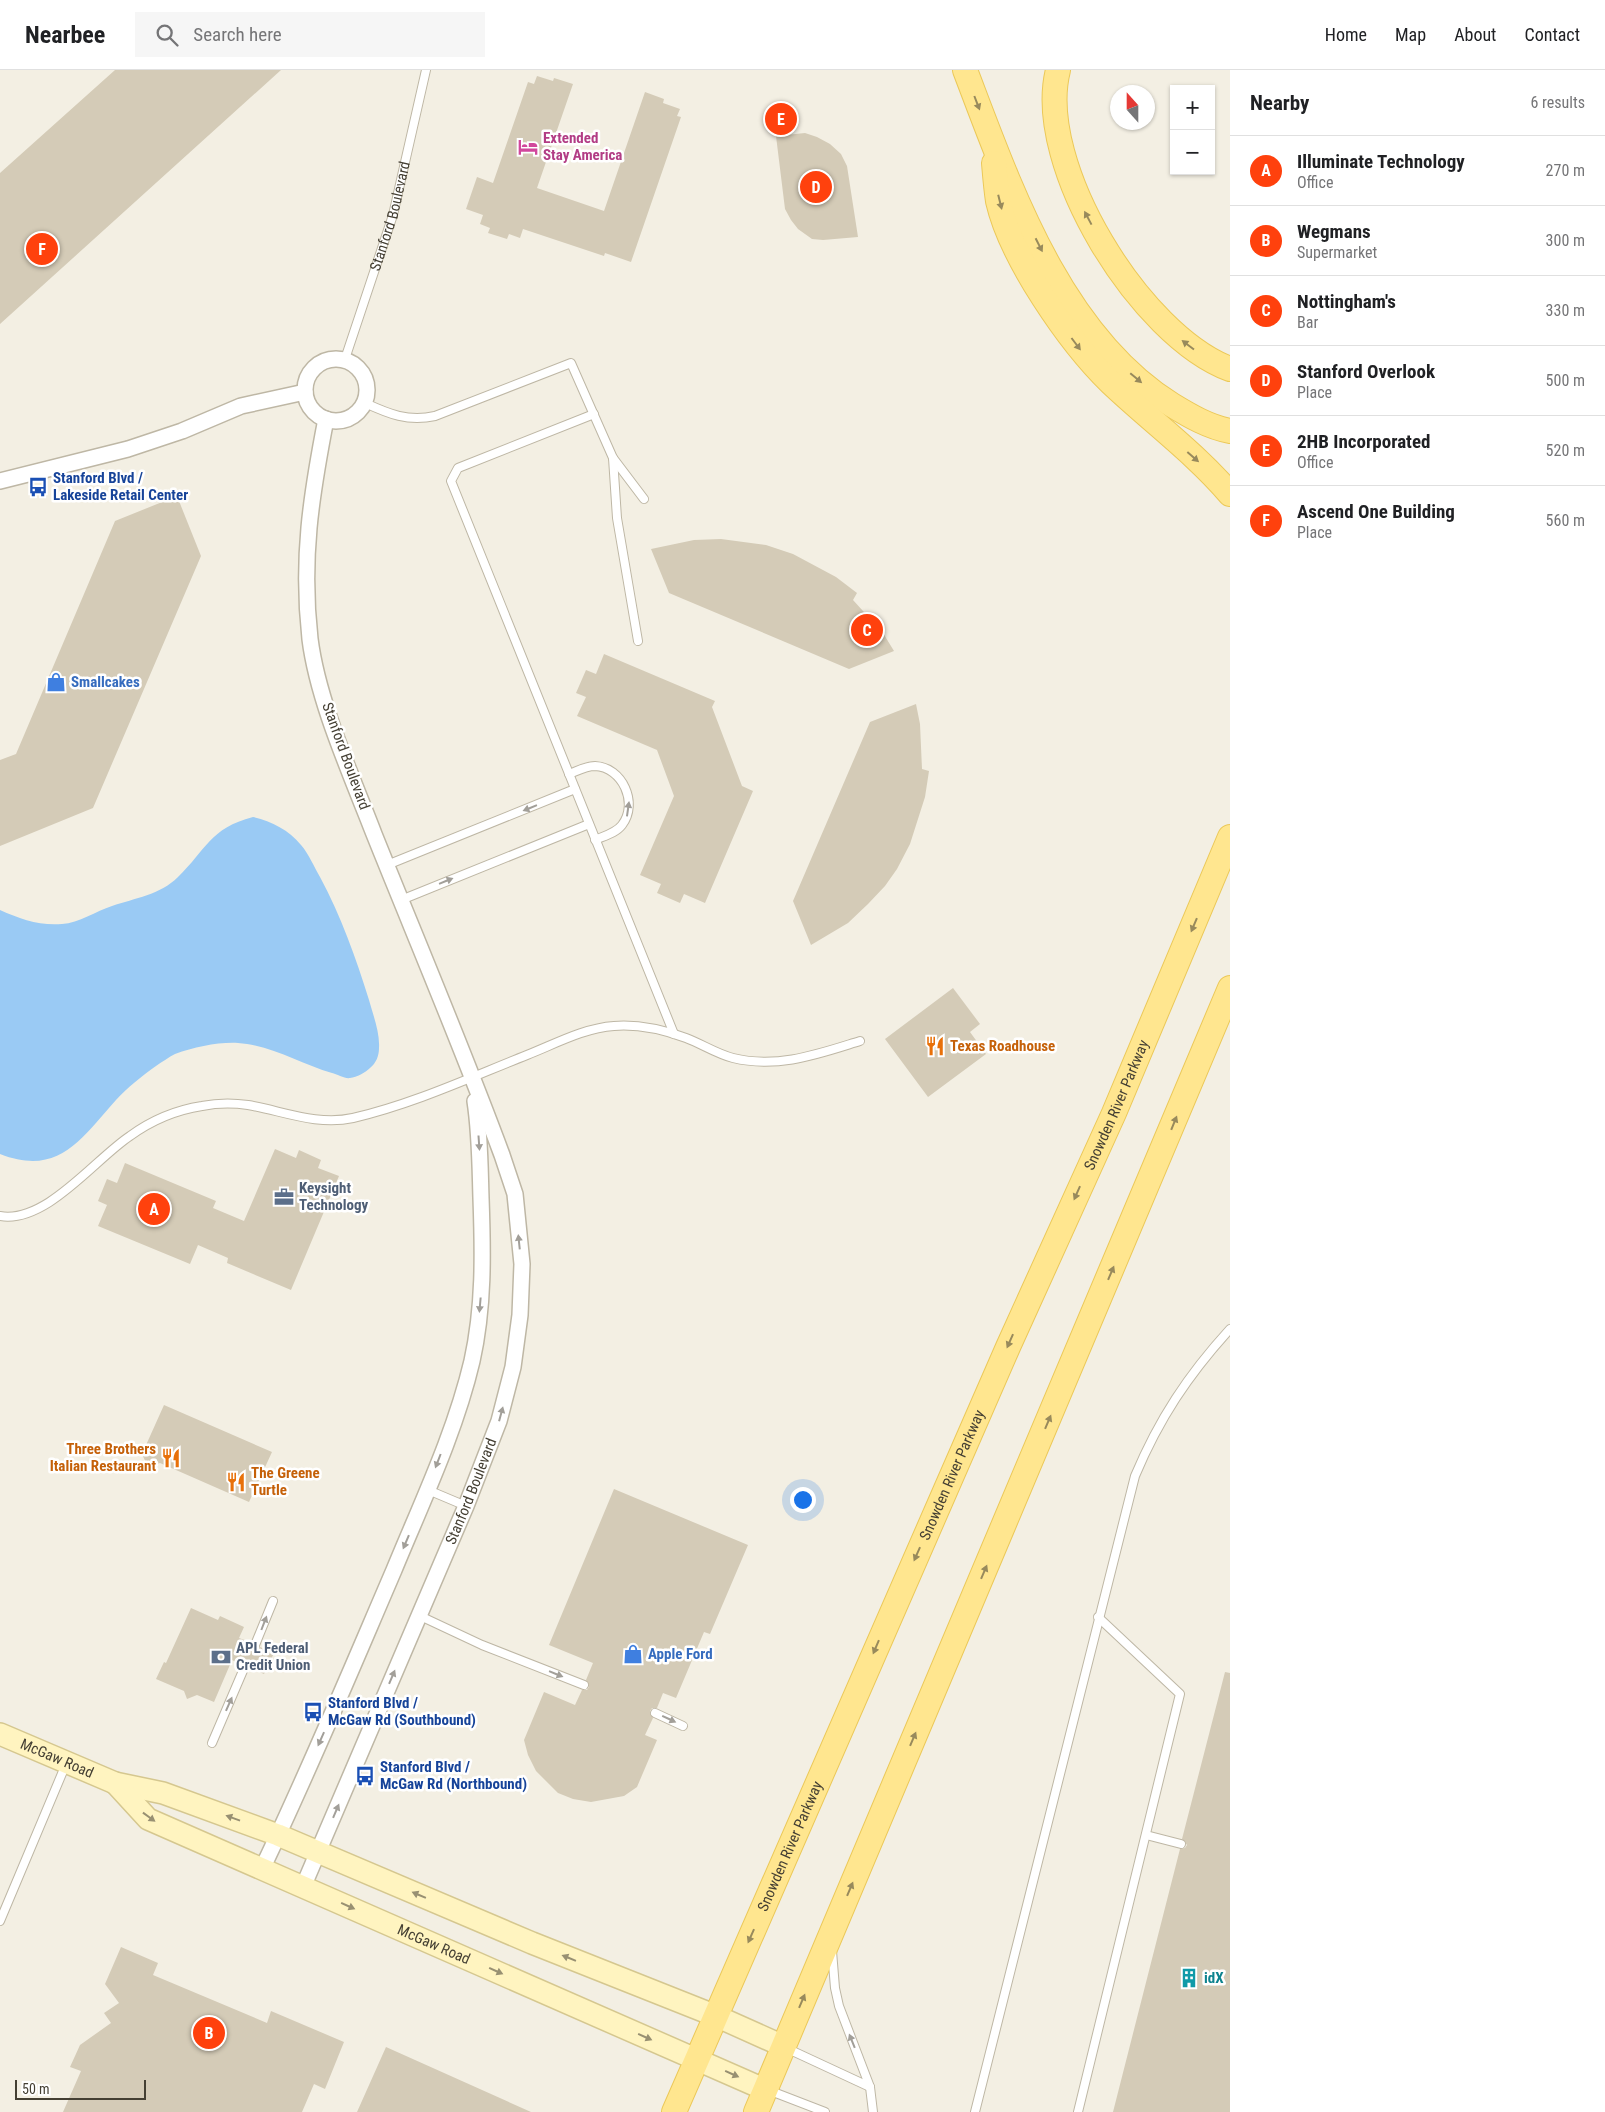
<!DOCTYPE html>
<html lang="en">
<head>
<meta charset="utf-8">
<style>
	body { margin:0; font-family:"Roboto Condensed",sans-serif; background:#f6f6f6; color:#202124 }
	.controls { position:absolute; right:15px; top:15px; display:grid; overflow:hidden; border-radius:0px; box-shadow:0 1px 4px #0004 }
	.controls button { width:45px; height:45px; display:grid; place-items:center; padding:0; border:0; border-bottom:1px solid #e0e0e0; background:#fff; color:#202124; font:25px sans-serif }
	.compass { position:absolute; left:1110px; top:15px; width:45px; height:45px; border-radius:50%; background:#fff; box-shadow:0 1px 4px #0004; rotate:339deg }
	.scale { position:absolute; left:15px; bottom:12px; width:131px; box-sizing:border-box; padding-left:5px; border:2px solid #443f33; border-top:0; font-size:14px; line-height:18px; white-space:nowrap; color:#443f33; -webkit-text-stroke:4px #fff; paint-order:stroke }
	.you { position:absolute; left:802px; top:1429px; width:18px; height:18px; margin:-12px; border:4px solid #fff; border-radius:50%; background:#1a73e8; box-shadow:0 0 0 8px #1a73e833 }
	.badge { display:grid; place-items:center; width:32px; height:32px; border-radius:50%; background:#ff410d; color:#fff; font-size:16px; font-weight:700 }
	.pin { position:absolute; translate:-50% -50%; border:2px solid #fff; box-shadow:0 1px 5px #0006 }
	.list { margin:0; padding:0; list-style:none }
	h2 { display:flex; justify-content:space-between; align-items:center; height:65px; margin:0; padding:0 20px; font-size:21px }
	h2 small { font-size:16px; font-weight:400; color:#757577 }
	.list li { display:grid; grid-template-columns:32px 1fr auto; gap:15px; align-items:center; box-sizing:border-box; height:70px; padding:0 20px; border-top:1px solid #e0e0e0 }
	.list b { display:block; font-size:19px; white-space:nowrap }
	.list p { margin:0; font-size:16px; white-space:nowrap; color:#757577 }
	.list em { font-size:16px; font-style:normal; color:#757577 }
	.icon { flex:none; width:28px; height:28px; fill:none; stroke:currentColor; stroke-width:2; stroke-linecap:round; stroke-linejoin:round }
	.map { position:relative; flex:none; width:1230px; height:2042px; overflow:hidden }
	header { display:flex; align-items:center; gap:30px; box-sizing:border-box; height:70px; padding:0 25px; background:#fff; border-bottom:1px solid #e0e0e0 }
	header strong { font-size:24px }
	nav { display:flex; gap:28px; margin-inline-start:auto; font-size:18px }
	.search { width:350px; height:45px; background:#f6f6f6; display:flex; align-items:center; gap:12px; box-sizing:border-box; padding:0 18px; border-radius:0px; color:#757577; font-size:19px }
	main { display:flex }
	aside { flex:1; background:#fff }
	.map>svg:first-child { display:block }
</style>
</head>
<body>
<header>
<strong>Nearbee</strong>
<div class="search"><svg class="icon" aria-label="search" viewBox="0 0 24 24"><circle cx="10" cy="10" r="6"/><path d="M15 15l6 6"/></svg>Search here</div>
<nav><a>Home</a><a>Map</a><a>About</a><a>Contact</a></nav>
</header>
<main>
<div class="map">
<svg width="1230" height="2042" viewBox="0 0 1230 2042">
	<rect width="100%" height="100%" fill="#f3efe3"/>
	<!-- water -->
	<path fill="#9acaf4" d="M 253,747 C 271,751 289,760 301,775 C 309,784 314,797 320,807 C 341,846 356,888 369,930 C 373,945 380,962 379,978 C 379,986 376,993 370,998 C 365,1003 357,1007 350,1008 C 345,1009 337,1004 332,1003 C 301,994 271,975 238,973 C 218,972 195,977 175,984 C 169,987 162,992 156,996 C 142,1006 127,1018 116,1030 C 81,1069 59,1107 0,1084 L 0,840 C 20,849 40,856 62,854 C 79,853 96,841 112,836 C 135,828 160,825 178,807 C 206,780 210,758 253,747 Z"/>
	<!-- building -->
	<path fill="#d4cbb7" d="M 115,0 L 281,0 L 0,254 L 0,103 Z
		M 537,6 L 553,11 L 554,8 L 573,14 L 537,118 L 604,141 L 645,22 L 664,29 L 663,33 L 680,39 L 677,46 L 681,47 L 631,192 L 605,183 L 604,186 L 523,159 L 520,168 L 509,164 L 507,169 L 488,163 L 490,158 L 480,154 L 483,145 L 466,139 L 477,107 L 493,113 L 528,12 L 534,14 Z
		M 805,63 L 817,67 L 830,74 L 841,84 L 847,96 L 858,167 L 823,170 L 812,169 L 798,159 L 791,150 L 785,139 L 776,66 Z
		M 177,426 L 201,486 L 93,738 L 0,776 L 0,690 L 16,684 L 115,451 Z
		M 721,469 L 766,475 L 793,484 L 836,507 L 857,523 L 853,530 L 883,563 L 894,581 L 849,599 L 669,523 L 651,479 L 694,470 Z
		M 604,584 L 715,631 L 712,637 L 742,716 L 753,721 L 705,833 L 684,824 L 680,833 L 657,823 L 661,814 L 640,805 L 674,726 L 657,680 L 577,646 L 586,627 L 576,623 L 586,600 L 596,604 Z
		M 916,634 L 920,654 L 922,699 L 929,701 L 925,727 L 910,774 L 897,799 L 885,816 L 868,834 L 848,853 L 811,875 L 793,831 L 870,652 Z
		M 953,918 L 980,954 L 970,962 L 986,984 L 928,1027 L 885,969 Z
		M 275,1079 L 296,1088 L 299,1080 L 321,1090 L 318,1098 L 339,1106 L 291,1220 L 227,1193 L 228,1188 L 198,1175 L 190,1194 L 98,1156 L 107,1135 L 98,1131 L 107,1109 L 117,1113 L 125,1093 L 216,1131 L 213,1138 L 244,1151 Z
		M 164,1335 L 272,1382 L 249,1432 L 160,1393 L 152,1396 L 146,1393 L 142,1384 Z
		M 614,1419 L 748,1475 L 710,1564 L 704,1562 L 676,1628 L 663,1623 L 657,1638 L 652,1638 L 650,1641 L 653,1648 L 645,1665 L 657,1670 L 637,1717 L 624,1726 L 591,1732 L 573,1729 L 558,1723 L 536,1701 L 528,1685 L 524,1670 L 544,1622 L 575,1635 L 582,1620 L 587,1620 L 589,1617 L 586,1610 L 593,1593 L 549,1575 Z
		M 191,1538 L 218,1550 L 220,1546 L 244,1557 L 239,1568 L 250,1572 L 251,1579 L 256,1580 L 260,1577 L 274,1583 L 264,1604 L 250,1598 L 248,1591 L 244,1591 L 240,1594 L 232,1590 L 214,1632 L 197,1625 L 187,1629 L 184,1621 L 156,1609 L 164,1592 L 166,1593 Z
		M 1225,1602 L 1230,1603 L 1230,2042 L 1113,2042 L 1180,1779 L 1185,1778 L 1187,1775 L 1182,1769 Z
		M 121,1877 L 158,1893 L 153,1905 L 267,1953 L 271,1941 L 344,1972 L 325,2019 L 314,2014 L 302,2042 L 63,2042 L 81,2001 L 70,1997 L 80,1975 L 111,1953 L 104,1943 L 119,1933 L 105,1914 Z
		M 386,1977 L 531,2042 L 357,2042 Z"/>
	<g fill="none" stroke-linecap="round" stroke-linejoin="round">
		<defs>
			<g id="lane">
				<path id="s1" d="M 345,289 L 393,145 L 426,0"/>
				<path d="M 365,333 C 389,344 408,352 435,346 L 571,293 L 613,388 L 644,429"/>
				<path d="M 594,344 L 458,398 L 451,411 L 674,964"/>
				<path d="M 613,388 L 617,448 L 638,571"/>
				<path d="M 569,704 C 577,701 586,696 595,696 C 622,697 639,733 622,755 C 616,763 604,766 595,770"/>
				<path d="M 387,795 L 575,719"/>
				<path d="M 401,830 L 589,754"/>
				<path d="M 0,1146 C 46,1154 95,1089 130,1066 C 152,1050 176,1040 202,1036 C 217,1033 234,1033 248,1035 C 283,1041 317,1056 353,1048 C 413,1034 469,1008 527,985 C 555,974 584,958 614,956 C 639,954 664,960 686,968 C 702,974 717,984 733,988 C 778,999 818,984 860,971"/>
				<path d="M 428,1420 L 466,1436"/>
				<path d="M 418,1545 L 482,1575 L 584,1615"/>
				<path d="M 255,1575 L 273,1531"/>
				<path d="M 655,1643 L 683,1656"/>
				<path d="M 212,1673 L 245,1596"/>
				<path d="M 1146,1765 L 1181,1774"/>
				<path d="M 0,1851 L 66,1694"/>
				<path d="M 832,1881 L 835,1918 L 839,1936 L 870,2017 L 873,2042"/>
				<path d="M 786,1978 L 870,2017"/>
				<path d="M 768,2020 L 825,2042"/>
				<path d="M 975,2042 L 1135,1406 C 1159,1349 1188,1305 1230,1259"/>
				<path d="M 1078,2042 L 1180,1624 L 1098,1547"/>
			</g>
			<g id="street">
				<circle cx="336" cy="320" r="31"/>
				<path d="M 0,411 L 128,379 L 182,361 L 241,336 L 305,322"/>
				<path d="M 262,1799 C 309,1701 351,1600 394,1500 C 422,1432 455,1363 472,1291 C 484,1237 483,1183 481,1128 C 480,1096 480,1063 475,1031"/>
				<path id="s2" d="M 303,1817 L 466,1436 L 499,1351 L 513,1297 L 520,1245 L 522,1194 L 515,1124 L 502,1085 C 462,977 417,871 374,764 C 351,704 318,632 310,569 C 301,489 311,426 326,349"/>
			</g>
			<g id="secondary">
				<path id="s3" d="M 0,1664 L 115,1713 L 163,1723 L 278,1765 L 532,1873 L 716,1946 L 783,1976"/>
				<path id="s4" d="M 115,1713 L 148,1749 L 766,2020"/>
			</g>
			<g id="primary">
				<path d="M 965,0 C 1010,118 1060,265 1172,335 C 1190,346 1209,357 1230,361"/>
				<path d="M 1058,0 C 1034,95 1141,266 1230,299"/>
				<path d="M 994,93 C 995,105 996,118 998,131 C 1011,188 1069,272 1111,313 C 1150,350 1195,383 1230,424"/>
				<path id="s5" d="M 674,2042 L 1008,1277 L 1114,1043 L 1230,767"/>
				<path d="M 756,2042 L 1230,918"/>
			</g>
		</defs>
		<!-- lane casing -->
		<use href="#lane" stroke="#beb7a5" stroke-width="10"/>
		<!-- street casing -->
		<use href="#street" stroke="#beb7a5" stroke-width="18"/>
		<!-- secondary casing -->
		<use href="#secondary" stroke="#d5c78f" stroke-width="24"/>
		<!-- primary casing -->
		<use href="#primary" stroke="#ebc858" stroke-width="26"/>
		<!-- lane -->
		<use href="#lane" stroke="#fff" stroke-width="8"/>
		<!-- street -->
		<use href="#street" stroke="#fff" stroke-width="15"/>
		<!-- secondary -->
		<use href="#secondary" stroke="#fff4c0" stroke-width="21"/>
		<!-- primary -->
		<use href="#primary" stroke="#ffe68f" stroke-width="24"/>
	</g>
	<!-- one-way arrows -->
	<defs><path id="oneway-solid" d="M-6-.8H1V-3.2L6.5 0L1 3.2V.8H-6Z" transform="scale(1.25)"/></defs>
	<g fill="#988a5c">
		<use href="#oneway-solid" transform="translate(977 33) rotate(69)"/>
		<use href="#oneway-solid" transform="translate(1000 132) rotate(76)"/>
		<use href="#oneway-solid" transform="translate(1088 148) rotate(-118)"/>
		<use href="#oneway-solid" transform="translate(1039 175) rotate(63)"/>
		<use href="#oneway-solid" transform="translate(1076 274) rotate(53)"/>
		<use href="#oneway-solid" transform="translate(1188 275) rotate(-143)"/>
		<use href="#oneway-solid" transform="translate(1136 308) rotate(40)"/>
		<use href="#oneway-solid" transform="translate(1193 387) rotate(41)"/>
		<use href="#oneway-solid" transform="translate(1194 855) rotate(113)"/>
		<use href="#oneway-solid" transform="translate(1174 1053) rotate(-68)"/>
		<use href="#oneway-solid" transform="translate(1077 1123) rotate(114)"/>
		<use href="#oneway-solid" transform="translate(1111 1203) rotate(-67)"/>
		<use href="#oneway-solid" transform="translate(1010 1271) rotate(114)"/>
		<use href="#oneway-solid" transform="translate(1048 1352) rotate(-67)"/>
		<use href="#oneway-solid" transform="translate(917 1484) rotate(114)"/>
		<use href="#oneway-solid" transform="translate(984 1502) rotate(-67)"/>
		<use href="#oneway-solid" transform="translate(876 1577) rotate(113)"/>
		<use href="#oneway-solid" transform="translate(913 1669) rotate(-67)"/>
		<use href="#oneway-solid" transform="translate(850 1819) rotate(-67)"/>
		<use href="#oneway-solid" transform="translate(751 1866) rotate(114)"/>
		<use href="#oneway-solid" transform="translate(802 1931) rotate(-67)"/>
	</g>
	<g fill="#a29f99">
		<use href="#oneway-solid" transform="translate(530 738) rotate(158)"/>
		<use href="#oneway-solid" transform="translate(628 739) rotate(-82)"/>
		<use href="#oneway-solid" transform="translate(446 811) rotate(-22)"/>
		<use href="#oneway-solid" transform="translate(479 1073) rotate(86)"/>
		<use href="#oneway-solid" transform="translate(519 1172) rotate(-96)"/>
		<use href="#oneway-solid" transform="translate(480 1235) rotate(95)"/>
		<use href="#oneway-solid" transform="translate(501 1344) rotate(-75)"/>
		<use href="#oneway-solid" transform="translate(438 1391) rotate(111)"/>
		<use href="#oneway-solid" transform="translate(406 1472) rotate(113)"/>
		<use href="#oneway-solid" transform="translate(264 1553) rotate(-69)"/>
		<use href="#oneway-solid" transform="translate(556 1604) rotate(22)"/>
		<use href="#oneway-solid" transform="translate(392 1607) rotate(-67)"/>
		<use href="#oneway-solid" transform="translate(229 1634) rotate(-66)"/>
		<use href="#oneway-solid" transform="translate(669 1649) rotate(25)"/>
		<use href="#oneway-solid" transform="translate(321 1669) rotate(114)"/>
		<use href="#oneway-solid" transform="translate(336 1741) rotate(-67)"/>
		<use href="#oneway-solid" transform="translate(852 1971) rotate(-112)"/>
	</g>
	<g fill="#989072">
		<use href="#oneway-solid" transform="translate(149 1747) rotate(36)"/>
		<use href="#oneway-solid" transform="translate(233 1748) rotate(-160)"/>
		<use href="#oneway-solid" transform="translate(419 1825) rotate(-157)"/>
		<use href="#oneway-solid" transform="translate(348 1836) rotate(24)"/>
		<use href="#oneway-solid" transform="translate(569 1888) rotate(-158)"/>
		<use href="#oneway-solid" transform="translate(496 1901) rotate(24)"/>
		<use href="#oneway-solid" transform="translate(645 1967) rotate(24)"/>
		<use href="#oneway-solid" transform="translate(732 2004) rotate(24)"/>
	</g>
	<!-- icons -->
	<defs>
		<symbol id="hotel-bare" viewBox="-9 -9 18 18"><path d="M-6-4.5h1.5V1H6V5H4.5V3h-9V5H-6ZM-4 0a1.8 1.8 0 1 1 3.6 0ZM.5 0V-2.5h3Q6-2.5 6 0Z" fill="#d1479c" stroke="#fff" stroke-width="2.5" paint-order="stroke"/></symbol>
		<symbol id="bus-bare" viewBox="-9 -9 18 18"><path d="M-5-6H5V4H4V6H2V4H-2V6H-4V4H-5ZM-3.5-4V0h7V-4ZM-3.5 1.2v1.5H-2V1.2ZM2 1.2v1.5H3.5V1.2Z" fill="#1a4fb4" stroke="#fff" stroke-width="2.5" paint-order="stroke"/></symbol>
		<symbol id="shop-bare" viewBox="-9 -9 18 18"><path d="M-5-2.5h2.3a2.7 3.5 0 0 1 5.4 0H5L5.5 6h-11ZM-1.5-2.5h3a1.5 2.3 0 0 0-3 0Z" fill="#3f7fe0" stroke="#fff" stroke-width="2.5" paint-order="stroke"/></symbol>
		<symbol id="restaurant-bare" viewBox="-9 -9 18 18"><path d="M-5-6h1v4h1v-4h1v4h1v-4h1v5L-1.5 .5V6h-2V.5L-5-1ZM5-6V6H3V1.5H1.5Q1.5-4 5-6Z" fill="#e8710a" stroke="#fff" stroke-width="2.5" paint-order="stroke"/></symbol>
		<symbol id="office-bare" viewBox="-9 -9 18 18"><path d="M-6-3h4V-5.5h4V-3h4V5H-6ZM-1-4.5V-3h2v-1.5ZM-6 0V1H6V0Z" fill="#5c6f8a" stroke="#fff" stroke-width="2.5" paint-order="stroke"/></symbol>
		<symbol id="bank-bare" viewBox="-9 -9 18 18"><path d="M-6-4H6V4H-6ZM0-2.3a2.3 2.3 0 1 0 0 4.6a2.3 2.3 0 1 0 0-4.6Z" fill="#5c6f8a" stroke="#fff" stroke-width="2.5" paint-order="stroke"/></symbol>
		<symbol id="building-bare" viewBox="-9 -9 18 18"><path d="M-4-6H4V6H1V3H-1V6H-4ZM-2.5-4.3h1.7v1.8h-1.7ZM.8-4.3h1.7v1.8H.8ZM-2.5-1h1.7V.8h-1.7ZM.8-1h1.7V.8H.8Z" fill="#0f9aa8" stroke="#fff" stroke-width="2.5" paint-order="stroke"/></symbol>
	</defs>
	<g fill-rule="evenodd">
		<use href="#hotel-bare" x="514" y="63" width="28" height="28"/>
		<use href="#bus-bare" x="24" y="403" width="28" height="28"/>
		<use href="#shop-bare" x="42" y="598" width="28" height="28"/>
		<use href="#restaurant-bare" x="921" y="962" width="28" height="28"/>
		<use href="#office-bare" x="270" y="1113" width="28" height="28"/>
		<use href="#restaurant-bare" x="157" y="1374" width="28" height="28"/>
		<use href="#restaurant-bare" x="222" y="1398" width="28" height="28"/>
		<use href="#shop-bare" x="619" y="1570" width="28" height="28"/>
		<use href="#bank-bare" x="207" y="1573" width="28" height="28"/>
		<use href="#bus-bare" x="299" y="1628" width="28" height="28"/>
		<use href="#bus-bare" x="351" y="1692" width="28" height="28"/>
		<use href="#building-bare" x="1175" y="1894" width="28" height="28"/>
	</g>
	<g text-anchor="middle" stroke-width="5" stroke-linejoin="round" paint-order="stroke">
		<!-- hotel labels -->
		<g font-size="15" font-weight="bold" fill="#b23c85" stroke="#fff" text-anchor="start">
			<text x="543" y="73">Extended<tspan x="543" dy="17">Stay America</tspan></text>
		</g>
		<!-- street labels -->
		<g font-size="15" fill="#443f33" stroke="#fff">
			<text dy="5" stroke="none"><textPath href="#s1" startOffset="150">Stanford Boulevard</textPath></text>
			<text transform="translate(346 686) rotate(70)" y="5">Stanford Boulevard</text>
			<text dy="5" stroke="none"><textPath href="#s5" startOffset="1100">Snowden River Parkway</textPath></text>
			<text dy="5" stroke="none"><textPath href="#s5" startOffset="695">Snowden River Parkway</textPath></text>
			<text dy="5" stroke="none"><textPath href="#s2" startOffset="430">Stanford Boulevard</textPath></text>
			<text dy="5" stroke="none"><textPath href="#s3" startOffset="62">McGaw Road</textPath></text>
			<text dy="5" stroke="none"><textPath href="#s5" startOffset="290">Snowden River Parkway</textPath></text>
			<text dy="5" stroke="none"><textPath href="#s4" startOffset="361">McGaw Road</textPath></text>
		</g>
		<!-- transit labels -->
		<g font-size="15" font-weight="bold" fill="#164399" stroke="#fff" text-anchor="start">
			<text x="53" y="413">Stanford Blvd /<tspan x="53" dy="17">Lakeside Retail Center</tspan></text>
			<text x="328" y="1638">Stanford Blvd /<tspan x="328" dy="17">McGaw Rd (Southbound)</tspan></text>
			<text x="380" y="1702">Stanford Blvd /<tspan x="380" dy="17">McGaw Rd (Northbound)</tspan></text>
		</g>
		<!-- shop labels -->
		<g font-size="15" font-weight="bold" fill="#366cbe" stroke="#fff" text-anchor="start">
			<text x="71" y="617">Smallcakes</text>
			<text x="648" y="1589">Apple Ford</text>
		</g>
		<!-- food labels -->
		<g font-size="15" font-weight="bold" fill="#c56008" stroke="#fff" text-anchor="start">
			<text x="950" y="981">Texas Roadhouse</text>
			<text x="156" y="1384" text-anchor="end">Three Brothers<tspan x="156" dy="17">Italian Restaurant</tspan></text>
			<text x="251" y="1408">The Greene<tspan x="251" dy="17">Turtle</tspan></text>
		</g>
		<!-- service labels -->
		<g font-size="15" font-weight="bold" fill="#4e5e75" stroke="#fff" text-anchor="start">
			<text x="299" y="1123">Keysight<tspan x="299" dy="17">Technology</tspan></text>
			<text x="236" y="1583">APL Federal<tspan x="236" dy="17">Credit Union</tspan></text>
		</g>
		<!-- culture labels -->
		<g font-size="15" font-weight="bold" fill="#0d838f" stroke="#fff" text-anchor="start">
			<text x="1204" y="1913">idX</text>
		</g>
	</g>
</svg>
<div class="controls">
<button>+</button>
<button>−</button>
</div>
<svg class="compass" viewBox="-18 -18 36 36"><path d="M0-13l5 13h-10z" fill="#e53935"/><path d="M0 13l5-13h-10z" fill="#757577"/></svg>
<div class="scale">50 m</div>
<div class="you"></div>
<div class="pin badge" style="left:154px;top:1139px">A</div>
<div class="pin badge" style="left:209px;top:1963px">B</div>
<div class="pin badge" style="left:867px;top:560px">C</div>
<div class="pin badge" style="left:816px;top:117px">D</div>
<div class="pin badge" style="left:781px;top:49px">E</div>
<div class="pin badge" style="left:42px;top:179px">F</div>
</div>
<aside>
<h2>Nearby<small>6 results</small></h2>
<ul class="list">
<li><span class="badge">A</span><div><b>Illuminate Technology</b><p>Office</p></div><em>270 m</em></li>
<li><span class="badge">B</span><div><b>Wegmans</b><p>Supermarket</p></div><em>300 m</em></li>
<li><span class="badge">C</span><div><b>Nottingham's</b><p>Bar</p></div><em>330 m</em></li>
<li><span class="badge">D</span><div><b>Stanford Overlook</b><p>Place</p></div><em>500 m</em></li>
<li><span class="badge">E</span><div><b>2HB Incorporated</b><p>Office</p></div><em>520 m</em></li>
<li><span class="badge">F</span><div><b>Ascend One Building</b><p>Place</p></div><em>560 m</em></li>
</ul>
</aside>
</main>
</body>
</html>
